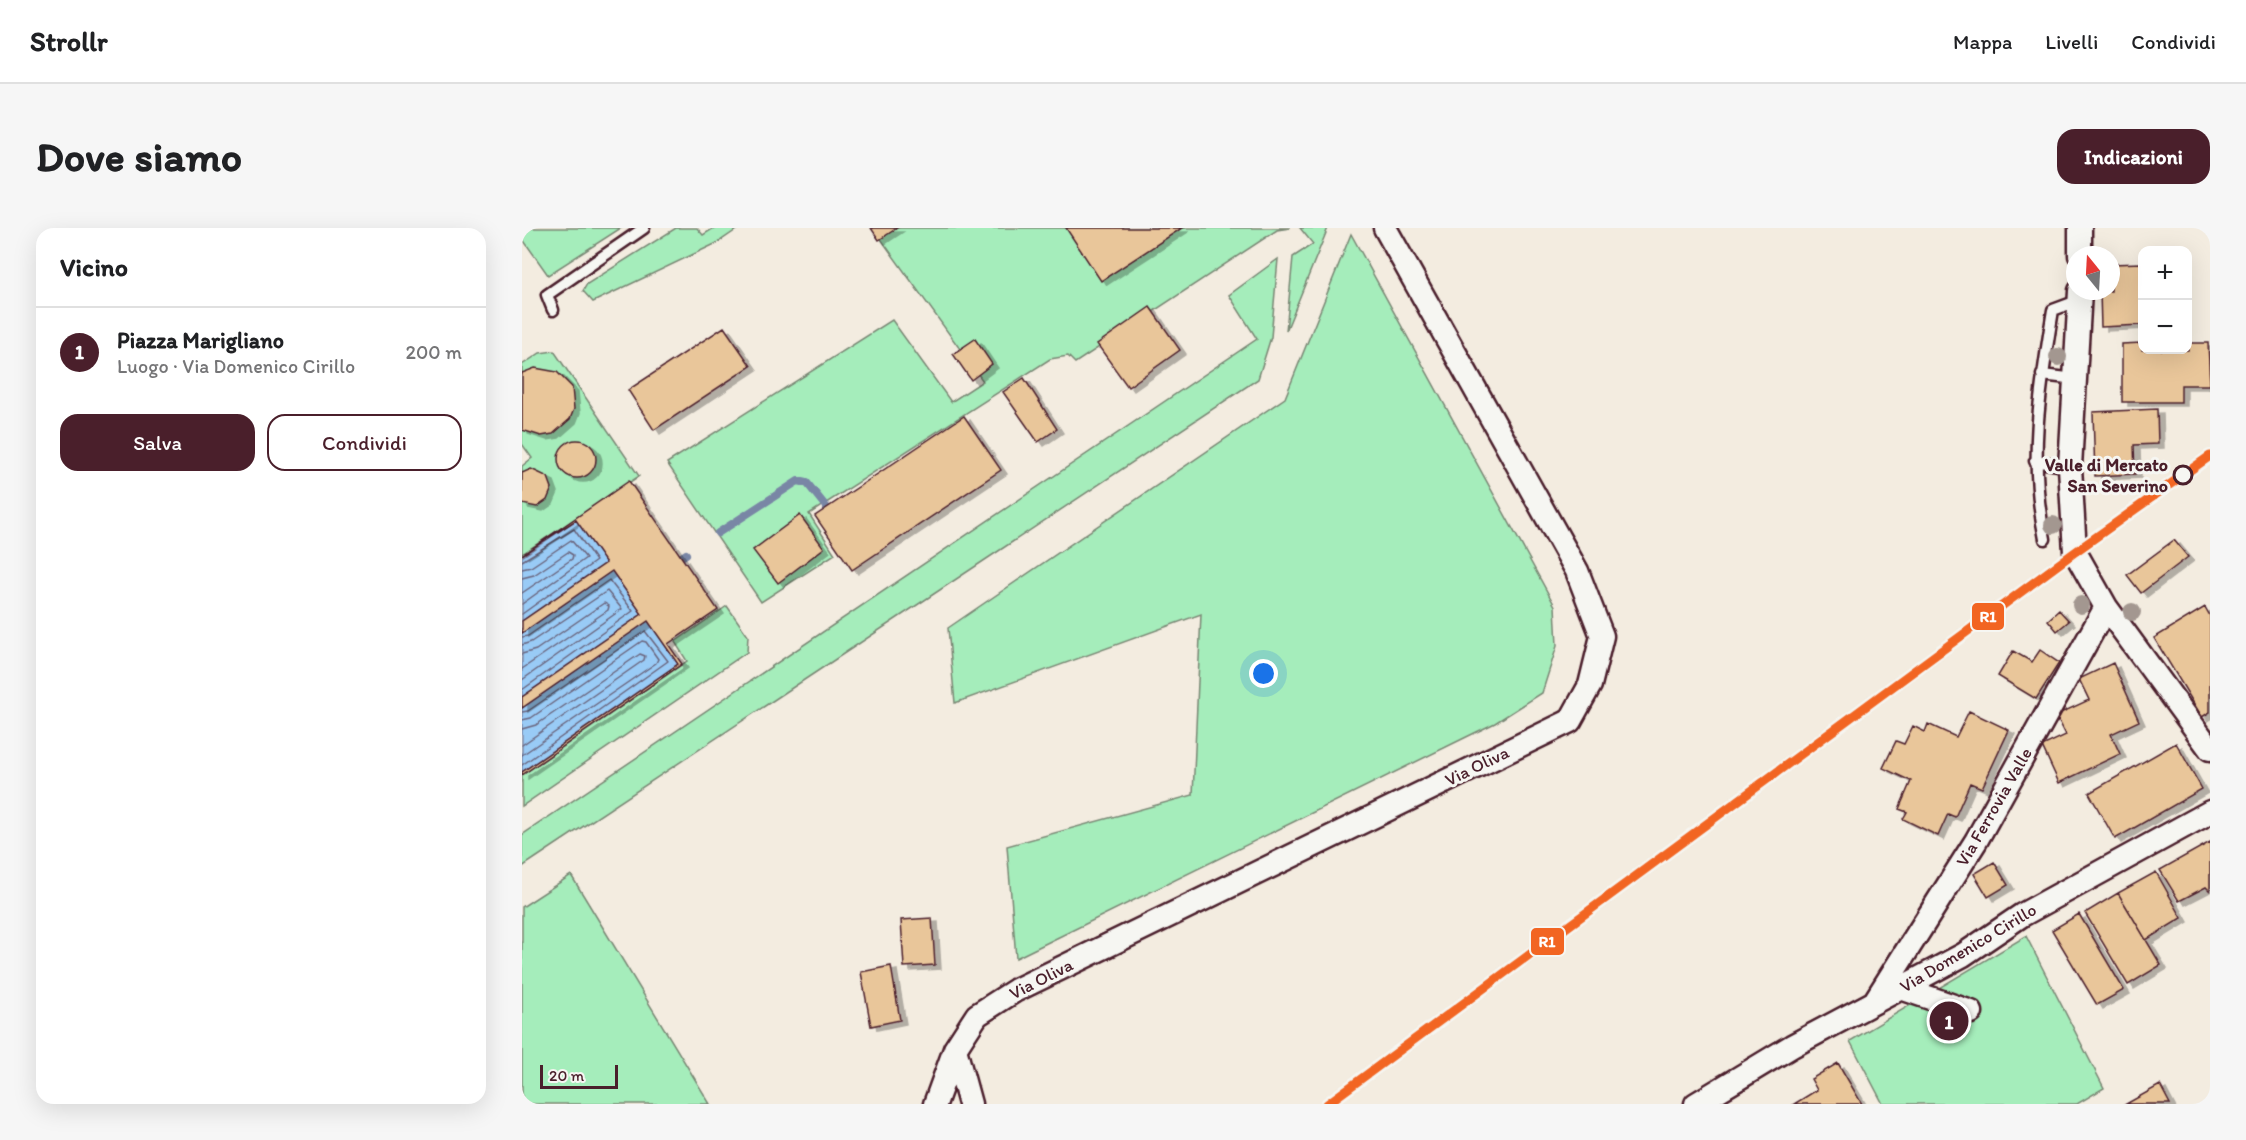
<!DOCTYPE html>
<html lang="it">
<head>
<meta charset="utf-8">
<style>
	body { margin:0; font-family:Itim,sans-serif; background:#f6f6f6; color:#202124 }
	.controls { position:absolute; right:18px; top:18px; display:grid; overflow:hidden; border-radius:12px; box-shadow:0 6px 24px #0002 }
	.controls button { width:54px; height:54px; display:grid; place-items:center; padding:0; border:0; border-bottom:2px solid #e0e0e0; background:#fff; color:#202124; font:30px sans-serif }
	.compass { position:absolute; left:1544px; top:18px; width:54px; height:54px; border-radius:50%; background:#fff; box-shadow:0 6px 24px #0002; rotate:342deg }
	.scale { position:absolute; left:18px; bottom:15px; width:78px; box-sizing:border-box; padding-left:6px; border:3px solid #4a1f2b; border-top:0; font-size:16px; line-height:21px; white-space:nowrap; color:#4a1f2b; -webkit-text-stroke:4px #f6f6f2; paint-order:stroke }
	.you { position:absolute; left:742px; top:446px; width:21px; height:21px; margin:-15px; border:4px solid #fff; border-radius:50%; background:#1a73e8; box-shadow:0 0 0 9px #1a73e833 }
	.badge { display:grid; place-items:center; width:39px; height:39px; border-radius:50%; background:#4a1f2b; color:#fff; font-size:20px; font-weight:700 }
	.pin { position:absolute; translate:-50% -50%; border:3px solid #fff; box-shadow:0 2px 6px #0006 }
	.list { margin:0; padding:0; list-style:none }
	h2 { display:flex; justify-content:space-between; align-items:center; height:78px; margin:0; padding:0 24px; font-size:26px }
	h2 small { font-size:20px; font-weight:400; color:#757577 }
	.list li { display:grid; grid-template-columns:39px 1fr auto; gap:18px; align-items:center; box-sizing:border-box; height:90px; padding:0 24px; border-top:2px solid #e0e0e0 }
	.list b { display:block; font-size:22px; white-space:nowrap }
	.list p { margin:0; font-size:20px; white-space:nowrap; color:#757577 }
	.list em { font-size:20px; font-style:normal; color:#757577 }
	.actions { display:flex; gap:12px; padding:18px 24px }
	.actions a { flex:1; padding:14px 0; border:2px solid #4a1f2b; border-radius:18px; text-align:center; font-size:21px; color:#4a1f2b }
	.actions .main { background:#4a1f2b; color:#fff }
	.map { position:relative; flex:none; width:1688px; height:876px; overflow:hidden; border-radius:18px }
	header { display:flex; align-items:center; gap:36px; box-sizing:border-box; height:84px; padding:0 30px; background:#fff; border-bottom:2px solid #e0e0e0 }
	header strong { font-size:28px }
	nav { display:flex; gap:33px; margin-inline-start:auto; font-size:21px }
	.intro { display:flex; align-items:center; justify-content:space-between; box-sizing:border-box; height:144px; padding:0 36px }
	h1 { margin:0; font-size:42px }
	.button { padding:15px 27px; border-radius:18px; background:#4a1f2b; color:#fff; font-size:21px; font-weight:700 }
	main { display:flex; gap:36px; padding:0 36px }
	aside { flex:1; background:#fff; border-radius:18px; box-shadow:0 6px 24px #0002 }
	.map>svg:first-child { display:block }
</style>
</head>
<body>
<header>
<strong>Strollr</strong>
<nav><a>Mappa</a><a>Livelli</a><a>Condividi</a></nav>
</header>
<div class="intro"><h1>Dove siamo</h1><a class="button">Indicazioni</a></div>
<main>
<aside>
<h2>Vicino<small></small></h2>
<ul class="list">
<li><span class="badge">1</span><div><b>Piazza Marigliano</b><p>Luogo · Via Domenico Cirillo</p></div><em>200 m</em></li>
</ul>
<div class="actions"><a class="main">Salva</a><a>Condividi</a></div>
</aside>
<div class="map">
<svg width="1688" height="876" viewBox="0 0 1688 876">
	<defs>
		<filter id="shadow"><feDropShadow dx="6" dy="4" stdDeviation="0" flood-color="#0004"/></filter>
	</defs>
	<rect width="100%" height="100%" fill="#f3ece0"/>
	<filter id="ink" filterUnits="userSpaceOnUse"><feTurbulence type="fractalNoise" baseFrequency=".0167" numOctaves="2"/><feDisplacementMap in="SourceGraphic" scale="12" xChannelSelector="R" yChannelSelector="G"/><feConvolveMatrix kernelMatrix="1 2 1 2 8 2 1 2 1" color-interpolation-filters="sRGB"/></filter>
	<g filter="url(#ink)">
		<!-- green -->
		<path fill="#a5edbb" stroke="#788673" stroke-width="1.5" d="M 0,0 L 99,0 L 26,47 L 0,10 Z
			M 154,0 L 175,0 L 181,7 L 192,0 L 217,0 L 195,15 L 71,74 L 61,63 L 65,56 Z
			M 351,0 L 768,0 L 755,2 L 553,135 L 546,128 L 528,131 L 287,286 L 313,326 L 239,374 L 145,235 L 370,92 L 429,174 L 461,153 Z
			M 778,0 L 806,0 L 764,103 L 771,29 L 791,16 Z
			M 829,6 L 1033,378 L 1035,418 L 1020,465 L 973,495 L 494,730 L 485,618 L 671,567 L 679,386 L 433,475 L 426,400 L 763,170 Z
			M 756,31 L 749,109 L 736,151 L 0,639 L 0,607 L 735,111 L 707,67 Z
			M 32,123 L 117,248 L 0,326 L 0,238 L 10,230 L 0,216 L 0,137 L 18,125 Z
			M 205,378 L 226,408 L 225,424 L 0,578 L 0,547 L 165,433 L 153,414 Z
			M 49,647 L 188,876 L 0,876 L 0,679 Z
			M 1504,708 L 1582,860 L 1555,876 L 1361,876 L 1328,813 Z"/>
		<!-- water -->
		<path fill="#99cbf6" stroke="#7986a5" stroke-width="1.5" d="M 54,292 L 84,335 L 0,393 L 0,329 Z
			M 90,343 L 120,386 L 0,469 L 0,405 Z
			M 126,393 L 156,436 L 0,544 L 0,480 Z"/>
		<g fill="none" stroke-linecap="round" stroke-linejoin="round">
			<!-- shore -->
			<path stroke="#6a647c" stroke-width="1.5" d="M 0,333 L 52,301 L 74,333 L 0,386
				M 0,341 L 9,339 L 49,312 L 64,330 L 0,376
				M 0,350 L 12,347 L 46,324 L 51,327 L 50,331 L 0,365
				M 0,409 L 6,408 L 87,352 L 111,383 L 0,462
				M 0,417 L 9,414 L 85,363 L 100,381 L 0,452
				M 0,426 L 14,422 L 82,375 L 87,378 L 86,382 L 0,441
				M 0,484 L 6,483 L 123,403 L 146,433 L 0,537
				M 0,492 L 9,490 L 120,413 L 124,414 L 136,431 L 134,435 L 0,527
				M 0,501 L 14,497 L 118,426 L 123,428 L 122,432 L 0,517"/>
			<!-- stream -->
			<path stroke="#7986a5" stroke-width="8" d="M 196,305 L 276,253 L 285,255 L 305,280
				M 152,334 L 164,326"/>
		</g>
		<!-- building -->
		<path fill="#e9c69a" stroke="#4a1f2b" stroke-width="1.5" filter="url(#shadow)" d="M 349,0 L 375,0 L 357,12 Z
			M 544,0 L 660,0 L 579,53 Z
			M 1620,35 L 1620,97 L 1579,99 L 1578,63 L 1589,63 L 1589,36 Z
			M 628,79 L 658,122 L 606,159 L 575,116 Z
			M 202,99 L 229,138 L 132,202 L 106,162 Z
			M 453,111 L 470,136 L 449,152 L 431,126 Z
			M 1620,115 L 1620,122 L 1666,122 L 1666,115 L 1686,115 L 1688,157 L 1659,157 L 1659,174 L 1600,174 L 1600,116 Z
			M 13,140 L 35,144 L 50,159 L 52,181 L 48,191 L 31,206 L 19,208 L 0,202 L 0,145 Z
			M 502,150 L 535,201 L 516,214 L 481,164 Z
			M 1635,181 L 1636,216 L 1612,217 L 1613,246 L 1573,248 L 1571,184 Z
			M 442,188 L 479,242 L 330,342 L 293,288 Z
			M36 231a19 19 0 1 1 38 0a19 19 0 1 1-38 0Z
			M 9,241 L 26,249 L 30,260 L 25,272 L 15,279 L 0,276 L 0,245 Z
			M 107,253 L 196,382 L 146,416 L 160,436 L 0,547 L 0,544 L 156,436 L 126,393 L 0,480 L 0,469 L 120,386 L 90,343 L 0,405 L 0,393 L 84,335 L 54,292 L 0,327 Z
			M 278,287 L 302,320 L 256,355 L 231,322 Z
			M 1652,312 L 1666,329 L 1619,365 L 1605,347 Z
			M 1683,379 L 1688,388 L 1688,484 L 1680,489 L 1632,410 Z
			M 1537,382 L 1547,393 L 1535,403 L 1526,392 Z
			M 1518,422 L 1537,435 L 1514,471 L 1476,448 L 1491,423 L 1510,434 Z
			M 1591,435 L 1617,493 L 1589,506 L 1598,526 L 1537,555 L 1520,518 L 1544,507 L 1534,487 L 1567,472 L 1557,451 Z
			M 1447,483 L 1487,502 L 1460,560 L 1448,555 L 1433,589 L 1426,586 L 1416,608 L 1381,591 L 1385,584 L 1377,581 L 1389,553 L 1361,540 L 1374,513 L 1382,516 L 1391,498 L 1403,504 L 1406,496 L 1434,509 Z
			M 1654,515 L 1680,561 L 1593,611 L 1567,565 Z
			M 1688,614 L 1688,663 L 1684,659 L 1657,673 L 1638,642 Z
			M 1472,634 L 1486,657 L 1466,669 L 1452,646 Z
			M 1634,644 L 1660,690 L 1624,712 L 1596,665 Z
			M 1596,665 L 1639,737 L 1606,757 L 1563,685 Z
			M 1557,686 L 1602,762 L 1575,777 L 1530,702 Z
			M 410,690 L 413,737 L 382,739 L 379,692 Z
			M 369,738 L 378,792 L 349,798 L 339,744 Z
			M 1316,835 L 1340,876 L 1272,876 L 1295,862 L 1289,851 Z
			M 1638,857 L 1648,876 L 1604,876 Z"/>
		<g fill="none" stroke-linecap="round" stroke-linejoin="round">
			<defs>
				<path id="service" d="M 31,82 L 25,67 L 122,0
					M 1520,147 L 1554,151
					M 1513,233 L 1548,239
					M 1523,311 C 1506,231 1518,161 1531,82 L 1558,72"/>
				<path id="minor" d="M 1558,0 L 1558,27
					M 1558,63 L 1548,239 L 1553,324 L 1584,379 L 1688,521
					M 1379,760 L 1449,784
					M 1353,773 L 1454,613 L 1584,379
					M 433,821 L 448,876
					M 413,876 L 433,821 L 455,787 L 494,762 L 1048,493 L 1068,457 L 1080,408 L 1055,343 L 863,0
					M 1174,876 L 1270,818 L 1441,727 L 1500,687 L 1688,584"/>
			</defs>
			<!-- service casing -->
			<use href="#service" stroke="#4a1f2b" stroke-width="15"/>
			<!-- minor casing -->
			<use href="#minor" stroke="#4a1f2b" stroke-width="27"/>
			<!-- service -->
			<use href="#service" stroke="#f6f6f2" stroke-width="10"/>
			<!-- minor -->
			<use href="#minor" stroke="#f6f6f2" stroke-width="22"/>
			<defs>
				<path id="rail-1" d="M 805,876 L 1553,324 L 1688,228"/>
			</defs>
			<!-- rail-1 casing -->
			<use href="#rail-1" stroke="#f6f6f2" stroke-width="14"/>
			<!-- rail-1 -->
			<use href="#rail-1" stroke="#f26522" stroke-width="9"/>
		</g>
		<!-- trees -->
		<g fill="#a39790">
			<circle cx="1536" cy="129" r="9"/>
			<circle cx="1531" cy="297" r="9"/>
			<circle cx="1559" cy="377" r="9"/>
			<circle cx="1610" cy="384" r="9"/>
		</g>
	</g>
	<!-- markers -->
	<circle fill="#f6f6f2" stroke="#4a1f2b" stroke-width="3" cx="1661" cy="247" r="9"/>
	<g text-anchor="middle" stroke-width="6" stroke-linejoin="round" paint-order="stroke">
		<!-- stop labels -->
		<g font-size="18" font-weight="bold" fill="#4a1f2b" stroke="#f6f6f2" text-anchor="end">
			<text x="1646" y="243">Valle di Mercato<tspan x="1646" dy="21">San Severino</tspan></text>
		</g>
		<!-- street labels -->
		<g font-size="18" fill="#4a1f2b" stroke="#f6f6f2">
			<text transform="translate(955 538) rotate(-26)" y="6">Via Oliva</text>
			<text transform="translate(1472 579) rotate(-60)" y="6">Via Ferrovia Valle</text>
			<text transform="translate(1446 720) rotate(-31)" y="6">Via Domenico Cirillo</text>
			<text transform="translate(519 751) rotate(-27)" y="6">Via Oliva</text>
		</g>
	</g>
	<g stroke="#f6f6f2" stroke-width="2">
		<rect x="1449" y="374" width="34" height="29" rx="6" fill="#f26522"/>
		<rect x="1008" y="699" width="35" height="29" rx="6" fill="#f26522"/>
	</g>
	<g font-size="16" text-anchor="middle" font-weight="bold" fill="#fff">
		<text x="1466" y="394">R1</text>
		<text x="1025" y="719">R1</text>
	</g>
</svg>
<div class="controls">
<button>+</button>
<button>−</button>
</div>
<svg class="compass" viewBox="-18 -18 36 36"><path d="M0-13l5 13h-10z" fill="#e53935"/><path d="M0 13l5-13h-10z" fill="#757577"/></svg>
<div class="scale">20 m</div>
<div class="you"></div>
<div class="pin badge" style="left:1427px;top:793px">1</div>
</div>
</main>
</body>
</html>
